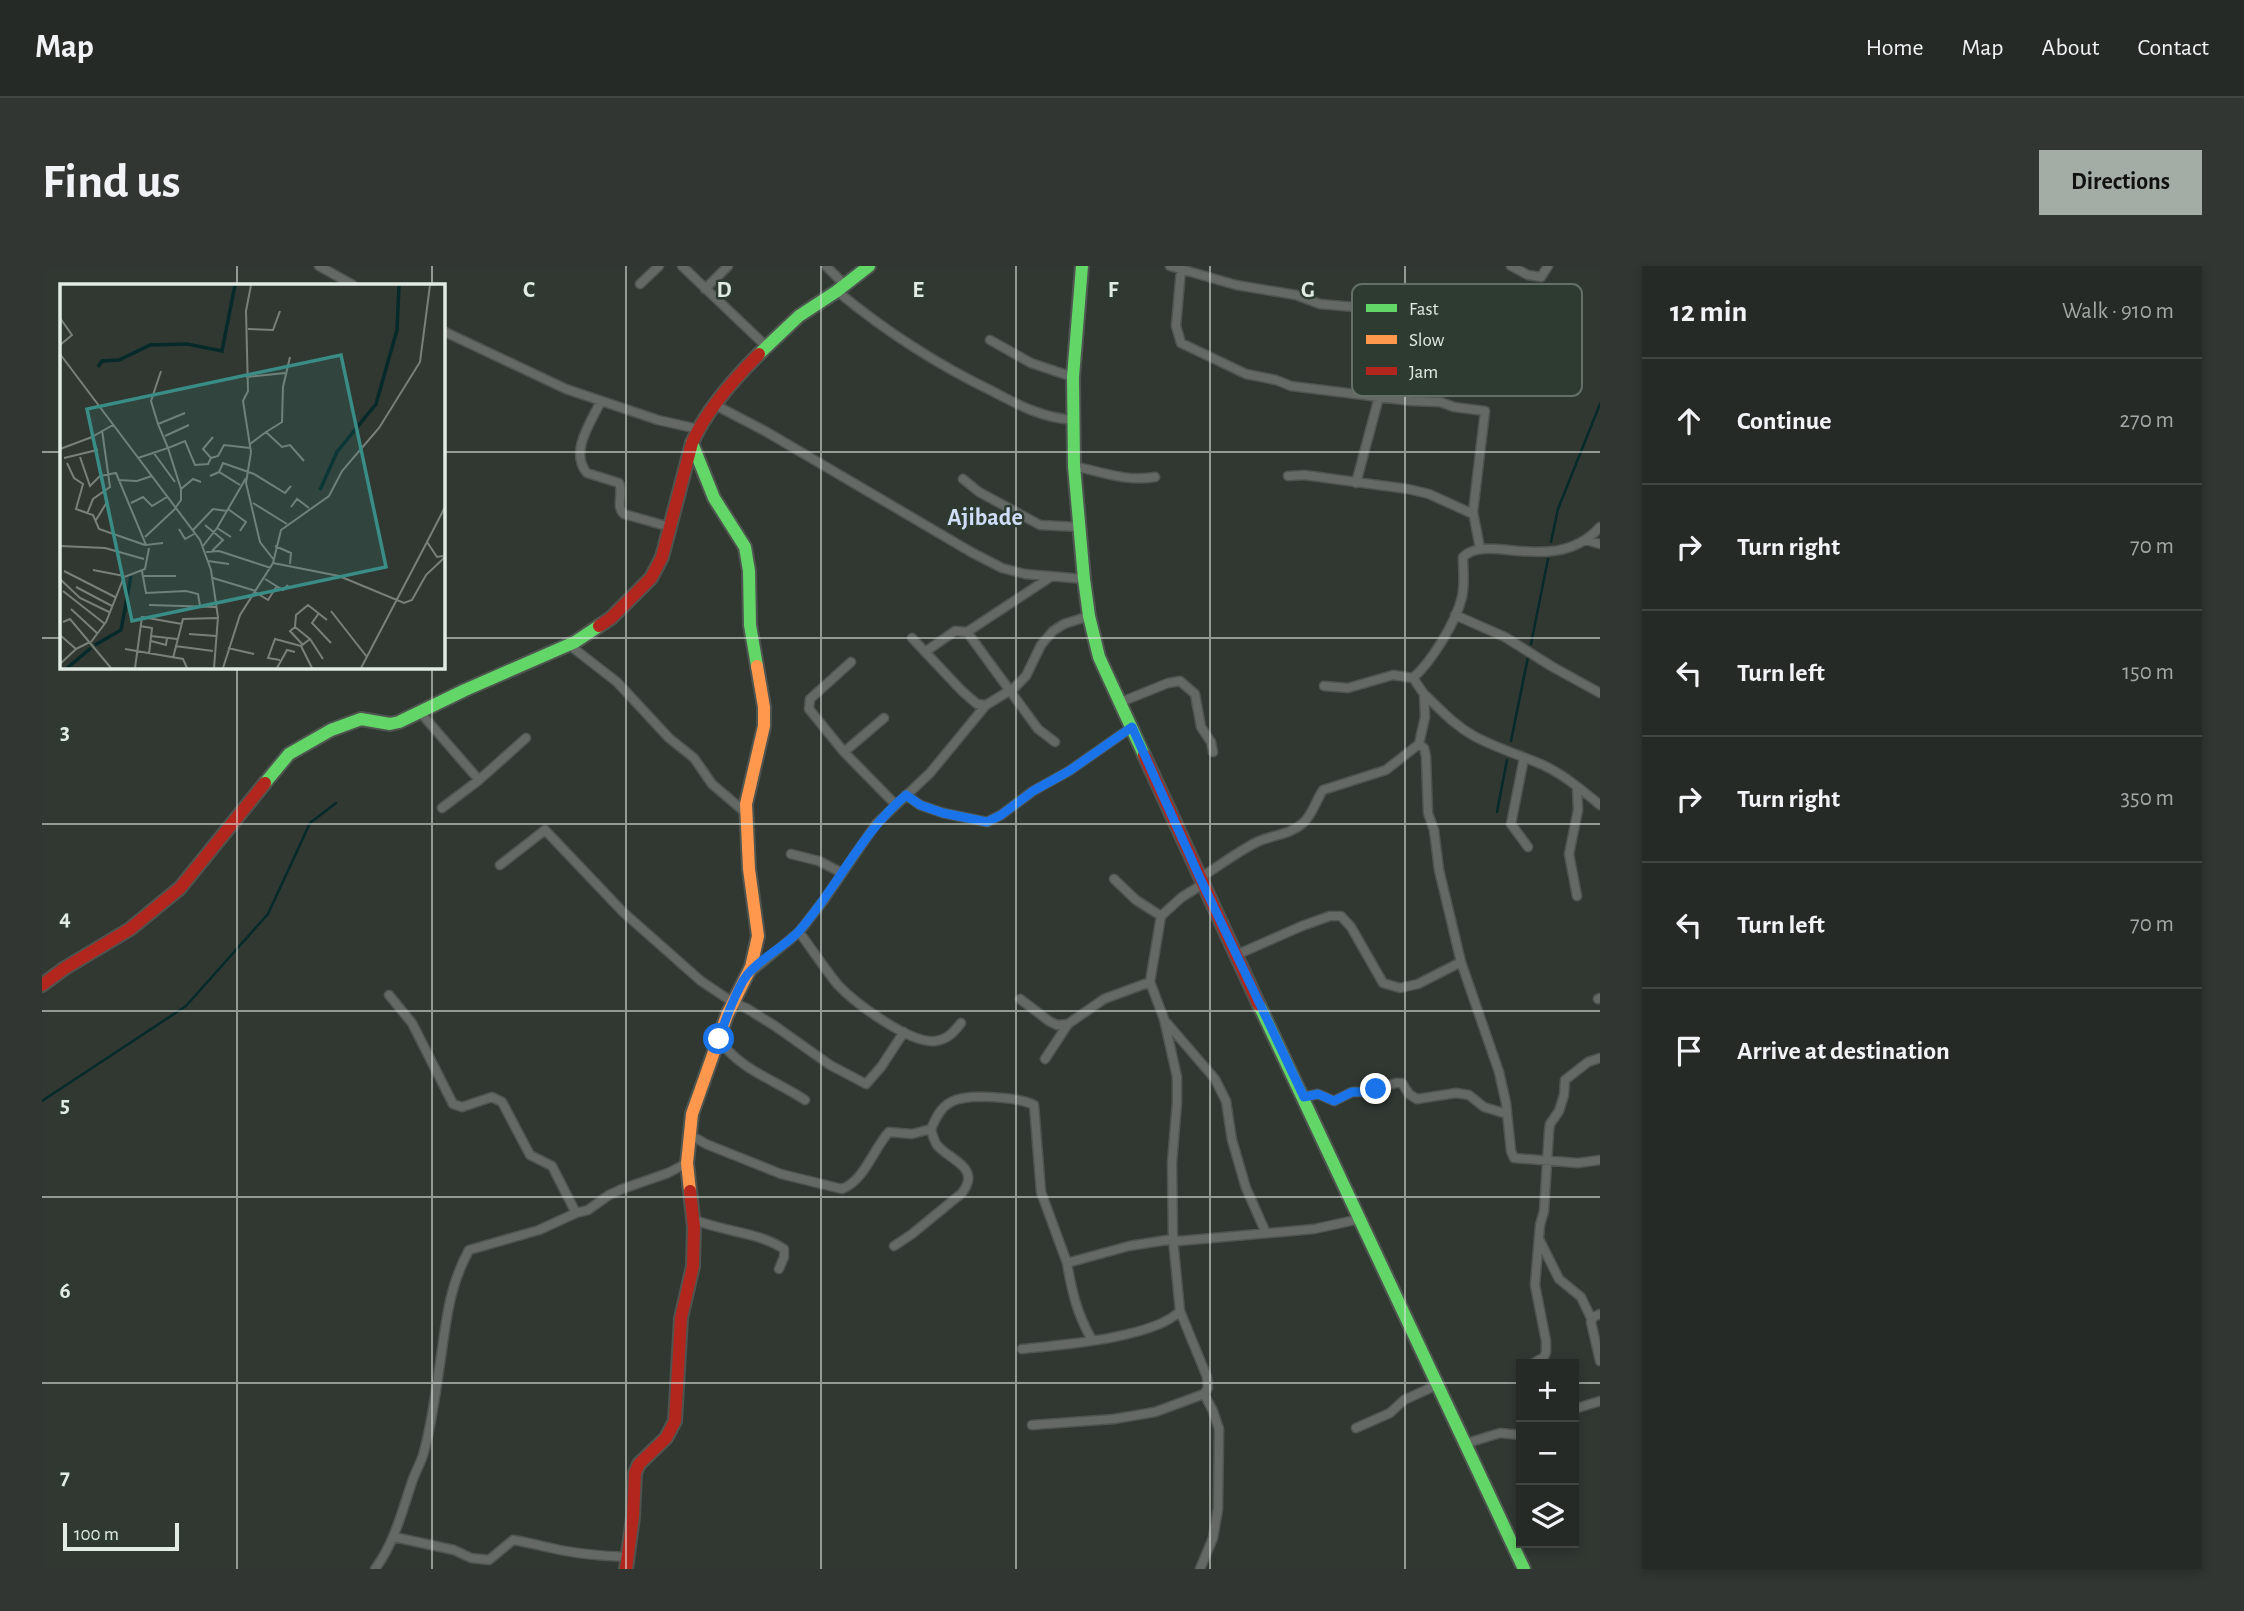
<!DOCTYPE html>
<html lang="en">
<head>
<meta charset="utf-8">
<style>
	body { margin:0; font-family:"Alegreya Sans",sans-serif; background:#313632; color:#f1f3f6 }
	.controls { position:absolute; right:21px; bottom:21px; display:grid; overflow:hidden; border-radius:0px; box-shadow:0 4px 10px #0003 }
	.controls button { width:63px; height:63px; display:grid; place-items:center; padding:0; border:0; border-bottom:2px solid #424643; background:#252a26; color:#f1f3f6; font:35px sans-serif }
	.scale { position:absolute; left:21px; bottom:18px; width:116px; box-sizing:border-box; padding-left:7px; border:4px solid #e2ebe4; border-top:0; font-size:19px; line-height:24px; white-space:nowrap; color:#e2ebe4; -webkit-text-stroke:5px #2e3b31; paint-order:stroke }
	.stop { position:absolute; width:21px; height:21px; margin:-16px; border:5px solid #1a73e8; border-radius:50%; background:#fff }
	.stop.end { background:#1a73e8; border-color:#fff; box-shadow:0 2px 7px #0008 }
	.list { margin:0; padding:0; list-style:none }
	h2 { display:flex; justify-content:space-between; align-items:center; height:91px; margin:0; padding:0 28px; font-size:30px }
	h2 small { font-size:23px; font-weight:400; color:#a3a7a7 }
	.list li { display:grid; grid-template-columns:46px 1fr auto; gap:21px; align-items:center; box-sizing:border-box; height:126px; padding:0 28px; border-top:2px solid #424643 }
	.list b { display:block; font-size:26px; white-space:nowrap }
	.list em { font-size:23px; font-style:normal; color:#a3a7a7 }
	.icon { flex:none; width:38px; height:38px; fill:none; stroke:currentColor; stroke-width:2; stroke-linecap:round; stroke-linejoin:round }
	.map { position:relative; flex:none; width:1558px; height:1303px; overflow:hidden; border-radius:0px }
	header { display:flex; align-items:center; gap:42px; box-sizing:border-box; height:98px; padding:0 35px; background:#252a26; border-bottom:2px solid #424643 }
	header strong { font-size:33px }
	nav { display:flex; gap:38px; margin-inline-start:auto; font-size:24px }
	.intro { display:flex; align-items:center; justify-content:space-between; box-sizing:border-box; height:168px; padding:0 42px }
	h1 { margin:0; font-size:49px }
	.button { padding:18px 32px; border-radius:0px; background:#a4aca6; color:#111; font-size:24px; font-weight:700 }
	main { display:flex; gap:42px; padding:0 42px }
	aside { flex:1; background:#252a26; border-radius:0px; box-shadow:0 4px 10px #0003 }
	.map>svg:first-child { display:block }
</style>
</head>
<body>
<header>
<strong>Map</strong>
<nav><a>Home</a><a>Map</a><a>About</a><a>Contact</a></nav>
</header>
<div class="intro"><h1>Find us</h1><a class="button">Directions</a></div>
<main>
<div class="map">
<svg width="1558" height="1303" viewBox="0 0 1558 1303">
	<rect width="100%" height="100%" fill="#313832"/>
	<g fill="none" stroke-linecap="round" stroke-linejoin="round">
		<!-- stream -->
		<path stroke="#062929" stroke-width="2.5" d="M 1509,276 L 1516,243 L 1558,138
			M 1489,378 L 1506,293
			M 1469,475 L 1486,391
			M 1455,546 L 1465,494
			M 0,835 L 144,740 L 226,648 L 268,557 L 294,537"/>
		<defs>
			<path id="street" d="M 277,0 L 311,19
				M 640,0 L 725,81
				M 784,0 L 802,18
				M 1128,0 L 1194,19 L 1254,29 L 1278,38 L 1346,44 L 1401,61 L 1417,68 L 1443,74
				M 1469,0 L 1486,9 L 1499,11 L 1506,0
				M 1139,3 L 1134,60 L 1139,77 L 1204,108 L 1234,114 L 1249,120 L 1369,135 L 1398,136 L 1412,141 L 1443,145 L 1431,246 L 1438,282
				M 598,18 L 617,0
				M 663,23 L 686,0
				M 795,25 C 843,65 896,99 952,126 C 978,140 1001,152 1032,154
				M 401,65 L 524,123 L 616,154 L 656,163
				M 948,74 L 989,97 L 1031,111
				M 559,135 C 549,156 527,186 545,207 L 577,217 C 582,227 573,240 582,248 L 628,261
				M 675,140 L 723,165 L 929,286 L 960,302 L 983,308 L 1042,313
				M 1032,200 C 1059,206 1085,216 1113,211
				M 1246,210 L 1262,209 L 1366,223 L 1387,228 L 1431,248
				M 921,213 L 937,226 L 998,259 L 1037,261
				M 1314,217 L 1337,131
				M 1544,274 L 1558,278
				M 1007,312 L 925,366 L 996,463 L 1013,476
				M 1413,349 L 1463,371 L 1509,400 L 1558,427
				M 870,372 L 920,425 L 935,438 L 944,439 L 972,422 L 984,410 L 999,379 L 1011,365 L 1022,358 L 1047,350
				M 526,378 L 575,416 L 627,472 L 652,492 L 670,518 L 704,547
				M 883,386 L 913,365 L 925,366
				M 809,396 L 768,433 L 767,443 L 802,486 L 853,538
				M 1371,412 C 1390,395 1414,356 1420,331 C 1423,318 1421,304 1421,291 C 1445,266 1513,311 1558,261
				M 1382,428 C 1398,443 1412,459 1432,470 C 1454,482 1478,489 1501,499 C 1522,509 1540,524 1558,539
				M 1079,436 L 1126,417 L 1138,415 L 1153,428 L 1159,461 L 1169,476 L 1171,486
				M 377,445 L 437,514 L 484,472
				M 1377,478 L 1382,482 L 1384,491 L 1386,547 L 1392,564 L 1397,604 L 1419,696 L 1457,806 L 1464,837 L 1469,885 L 1472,892 L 1536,897 L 1558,894
				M 802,486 L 842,452
				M 1482,492 L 1469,558 L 1486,581
				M 1535,521 L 1536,544 L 1527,588 L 1535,630
				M 864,529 L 878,539 L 901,547 L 945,556 L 959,549 L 991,525 L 1027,505 L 1090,461
				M 400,542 L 437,514
				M 749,588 L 777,595 L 800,607
				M 458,599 L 503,564 L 581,646 L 659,715 L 692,737 L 704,742 L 733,760 L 788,799 L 824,818 L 839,801 L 862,766
				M 1158,612 C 1177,600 1195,586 1215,576 C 1230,569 1248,569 1261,557 C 1271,548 1274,534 1281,524 L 1344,504 L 1377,478 L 1383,451 L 1382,428 L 1371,412 L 1351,409 L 1306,422 L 1282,420
				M 1072,613 L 1094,634 L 1119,650
				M 757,666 C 770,683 782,702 796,719 C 813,737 868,778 893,775 C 905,774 912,766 919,757
				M 1194,689 L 1260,660 L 1288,650 L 1299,650 L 1309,661 L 1341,717 L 1358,722 L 1376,718 L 1419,696
				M 709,706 L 757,666 L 782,634 L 834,558 L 888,507 L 944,439
				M 347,729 L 370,757 L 411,838 L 420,841 L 450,831 L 460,836 L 488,889 L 510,900 L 534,947 L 546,944 L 567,929 L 580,923 L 626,907 L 645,897
				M 978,733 L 1007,755 L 1015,759 L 1026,758 L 1062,733 L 1108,716
				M 1556,733 L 1558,732
				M 1124,756 L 1173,813 L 1184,835 L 1190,874 L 1204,922 L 1224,967
				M 677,773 C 696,803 735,815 763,834
				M 1003,793 L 1026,758
				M 1262,831 L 1276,828 L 1292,835 L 1310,826 L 1322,826 L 1354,817 L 1360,817 L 1367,828 L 1375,833 L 1414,827 L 1427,829 L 1442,841 L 1465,848
				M 648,869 L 664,878 L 739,908 L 800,923 C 823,914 831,883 847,866 L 870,868 L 889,863
				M 651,953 C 680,966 715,965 742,983 L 742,991 L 737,1003
				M 1498,975 L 1517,1013 L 1539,1031 L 1550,1054
				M 852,980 L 870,968 L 920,927 C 940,901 907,894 895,879 C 892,875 890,867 889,863 C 894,852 898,842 909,836 C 925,827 976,831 992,839 L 999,926 L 1025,997 L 1087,980 L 1131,973 L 1130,897 L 1135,836 L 1135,811 L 1122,753 L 1108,716 L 1119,650 L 1140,631 L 1161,618
				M 1025,997 C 1030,1026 1035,1048 1050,1074
				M 1558,1048 L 1551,1051 L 1549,1056 L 1558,1095
				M 980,1083 C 1018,1079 1112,1072 1138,1045
				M 1490,1098 L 1502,1091 L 1504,1086 L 1504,1075 L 1493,1019 L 1498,959 L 1502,945 L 1507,865 L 1508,858 L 1517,845 L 1522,829 L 1523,814 L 1546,796 L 1558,792
				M 1532,1143 L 1558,1135
				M 990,1159 L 1072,1153 L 1113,1146 L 1162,1128 L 1166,1122 L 1165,1111 L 1138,1045 L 1131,973 L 1137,975 L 1272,963 L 1318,953
				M 1314,1162 L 1348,1147 L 1362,1134 L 1395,1119
				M 1422,1178 L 1458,1167 L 1479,1169
				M 352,1271 L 412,1284 L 429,1292 L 447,1294 L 471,1274 C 484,1276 496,1279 509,1282 C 534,1288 560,1290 586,1291
				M 333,1303 C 352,1277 359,1249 369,1219 C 372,1208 378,1199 381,1189 C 389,1162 393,1132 397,1104 C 404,1061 405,1024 427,984 L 497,964 L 534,947
				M 1158,1303 L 1171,1272 L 1176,1243 L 1177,1163 L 1171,1145 L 1162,1128"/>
			<path id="fast" d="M 1040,0 L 1031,111 L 1032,200 L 1042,313 L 1047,350 L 1057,391 L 1102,489
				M 717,88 L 757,50 L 795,25 L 827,0
				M 650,177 L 672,232 L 703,281 L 707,305 L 708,359 L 715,400
				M 223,517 L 247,488 L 289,464 L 319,453 L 348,458 L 357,456 L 423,424 L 533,376 L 557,360
				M 1217,739 L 1482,1303"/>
			<path id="slow" d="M 648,925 L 645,897 L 650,848 L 685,749 L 709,701 L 716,670 L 707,603 L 704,538 L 722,460 L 722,441 L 715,400"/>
			<path id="jam" d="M 557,360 L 569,352 L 609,312 L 620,291 L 650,177 C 664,144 692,113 717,88
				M 1102,489 L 1217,739
				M 0,719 L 23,702 L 88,663 L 138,622 L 223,517
				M 584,1303 L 591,1251 L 593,1207 L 597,1198 L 624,1172 L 633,1155 L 639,1052 L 651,1000 L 652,961 L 648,925"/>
		</defs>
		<!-- street casing -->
		<use href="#street" stroke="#4e544f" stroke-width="11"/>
		<!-- fast casing -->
		<use href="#fast" stroke="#4e544f" stroke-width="16"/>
		<!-- slow casing -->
		<use href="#slow" stroke="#4e544f" stroke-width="16"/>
		<!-- jam casing -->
		<use href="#jam" stroke="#4e544f" stroke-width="16"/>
		<!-- street -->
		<use href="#street" stroke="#656966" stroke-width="8"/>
		<!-- fast -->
		<use href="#fast" stroke="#63d668" stroke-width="12"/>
		<!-- slow -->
		<use href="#slow" stroke="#ff974d" stroke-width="12"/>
		<!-- jam -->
		<use href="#jam" stroke="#b3261e" stroke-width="12"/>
	</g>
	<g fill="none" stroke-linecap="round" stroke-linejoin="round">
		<!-- route -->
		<path stroke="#1a73e8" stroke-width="9" d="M 677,773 C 682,757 695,722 705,709 C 717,693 743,681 758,664 C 796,620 819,567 864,529 L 878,539 L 901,547 L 945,556 L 959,549 L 991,525 L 1027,505 L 1090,461 L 1158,612 L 1262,831 L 1276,828 L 1292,835 L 1310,826 L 1322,826 L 1334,823"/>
	</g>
	<!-- grid -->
	<path fill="none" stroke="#e2ebe4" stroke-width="2" stroke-opacity="0.55" d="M 195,0 L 195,19M 390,0 L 390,19M 584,0 L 584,1303M 779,0 L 779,1303M 974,0 L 974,1303M 1168,0 L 1168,1303M 1363,0 L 1363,1303M 0,186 L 19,186M 401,186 L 1558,186M 0,372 L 19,372M 401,372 L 1558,372M 195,401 L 195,1303M 390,401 L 390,1303M 0,558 L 1558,558M 0,745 L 1558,745M 0,931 L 1558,931M 0,1117 L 1479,1117M 1532,1117 L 1558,1117"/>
	<g text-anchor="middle" stroke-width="5" stroke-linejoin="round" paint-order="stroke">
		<!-- quarter labels -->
		<g font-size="24" font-weight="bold" fill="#d1def9" stroke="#2e3b31">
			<text x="943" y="259">Ajibade</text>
		</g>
	</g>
	<!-- overview -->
	<g transform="translate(18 18)">
		<rect width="385" height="385" fill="#313832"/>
		<path fill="none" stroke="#062929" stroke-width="3.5" d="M 38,83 L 42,77 L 59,76 L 90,61 L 127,60 L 162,67 L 175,1M 260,206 L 277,168 L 316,120 L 337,46 L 339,1M 35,361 L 61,346 L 71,292M 7,384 L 31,364"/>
		<path fill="none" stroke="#788079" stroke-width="2" d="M 191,1 L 186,27 L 188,107 L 183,117 L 191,168 L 186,199 L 200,258 L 214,276M 0,34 L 12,51 L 0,61M 188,45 L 213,46 L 220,27M 0,70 L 140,256 L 151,286 L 158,333 L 154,384M 186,93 L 225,89M 98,140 L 91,117 L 101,87M 206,148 L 222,138 L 223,103 L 230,73M 105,152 L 129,141M 190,160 L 206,148 L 222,163 L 230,161 L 244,177M 0,165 L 32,153M 93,168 L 115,198M 20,173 L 30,202 L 40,192 L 56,189 L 86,261 L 103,259M 4,174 L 37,166 L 32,153 L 53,141M 78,174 L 108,164 L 98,140 L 125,129M 151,174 L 158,172 L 164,161 L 190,164M 7,179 L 14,194 L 23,200 L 16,225 L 33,231 L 39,245 L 85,261M 159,188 L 163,179 L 194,190 L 225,209 L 231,202M 150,192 L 159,188 L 180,201M 58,196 L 77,197 L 92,192M 121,205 L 133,195 L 141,198M 71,219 L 83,213 L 92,222 L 107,213M 193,219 L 227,240M 116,223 L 121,216 L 121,205 L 108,164 L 125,157 L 135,181 L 148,180 L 151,174 L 143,165 L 153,153M 231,223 L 237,215 L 249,224M 168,225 L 186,238 L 180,247M 27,230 L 33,215 L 50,203 L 42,146M 36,236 L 47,218M 145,241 L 163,256 L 152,267M 157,244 L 186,194M 119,245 L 125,255 L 134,250M 133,246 L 153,225 L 167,227M 85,253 L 116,224M 367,258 L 385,223M 0,262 L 45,264 L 84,275M 143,262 L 157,244 L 171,253M 215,262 L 231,269 L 230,280M 146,268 L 159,267 L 211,284M 148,277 L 169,280M 213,279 L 279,292 L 344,319 L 352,316 L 366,291 L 385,273M 33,286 L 64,292M 4,287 L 55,313M 82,287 L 86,309 L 126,307 L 138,310 L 140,322M 84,292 L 116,292M 153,294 L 196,307M 0,295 L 20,314 L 49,328M 205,295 L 223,306 L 228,301M 16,303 L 52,322M 3,307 L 45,340M 195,308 L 208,316 L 217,302M 89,321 L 156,323M 11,325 L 38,350M 271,327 L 307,373M 259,329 L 252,339 L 271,359M 3,338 L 10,335 L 51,384M 80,342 L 92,344 L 89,370M 235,343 L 236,331 L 248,321 L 267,336M 129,350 L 156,352M 0,351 L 16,365 L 30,358M 91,352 L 117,355M 91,357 L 106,361 L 107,354M 31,358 L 46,338 L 64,293 L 85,285 L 89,264M 243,361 L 230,347 L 235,343 L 250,355M 115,362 L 153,367M 168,364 L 194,370M 65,365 L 123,375 L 127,384M 113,374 L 123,335 L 157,334M 220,376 L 208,374 L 215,355 L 241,362M 0,380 L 16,365M 75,384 L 82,333 L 122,340M 163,384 L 180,331 L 213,279 L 221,246 L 269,212 L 282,187 L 319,144 L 360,78 L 370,1M 217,384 L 227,366 L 235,368M 252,384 L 241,362 L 250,355 L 263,375M 301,384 L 367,258 L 377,273 L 383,272"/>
		<path fill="#398d86" fill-opacity="0.15" stroke="#398d86" stroke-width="3.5" d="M 281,71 L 326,283 L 72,337 L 27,125 Z"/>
		<rect width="385" height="385" fill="none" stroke="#e2ebe4" stroke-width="3.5"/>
	</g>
	<!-- legend -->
	<rect x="1310" y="18" width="230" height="112" rx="10" fill="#2e3b31" stroke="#647067" stroke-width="2"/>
	<rect x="1324" y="38" width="31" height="8" fill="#63d668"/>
	<rect x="1324" y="69" width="31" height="9" fill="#ff974d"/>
	<rect x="1324" y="101" width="31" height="8" fill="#b3261e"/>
	<g font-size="19" fill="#e2ebe4">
		<text x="1367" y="49">Fast</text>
		<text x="1367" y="80">Slow</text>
		<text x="1367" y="112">Jam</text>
	</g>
	<g font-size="23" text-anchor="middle" font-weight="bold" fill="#e2ebe4" stroke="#2e3b31" stroke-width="5" stroke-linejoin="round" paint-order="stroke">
		<text x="487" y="31">C</text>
		<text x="682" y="31">D</text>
		<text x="876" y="31">E</text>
		<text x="1071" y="31">F</text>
		<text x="1266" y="31">G</text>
		<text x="23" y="473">3</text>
		<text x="23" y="659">4</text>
		<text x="23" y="846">5</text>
		<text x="23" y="1032">6</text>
		<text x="23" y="1218">7</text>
	</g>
</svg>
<div class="controls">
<button>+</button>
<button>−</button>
<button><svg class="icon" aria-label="layers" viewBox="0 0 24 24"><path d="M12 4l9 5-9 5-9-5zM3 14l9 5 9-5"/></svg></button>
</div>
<div class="scale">100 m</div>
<div class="stop" style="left:677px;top:773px"></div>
<div class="stop end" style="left:1334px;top:823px"></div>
</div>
<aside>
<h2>12 min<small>Walk · 910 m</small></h2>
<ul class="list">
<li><svg class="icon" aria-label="ahead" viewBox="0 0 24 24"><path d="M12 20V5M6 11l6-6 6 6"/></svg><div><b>Continue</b></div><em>270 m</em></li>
<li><svg class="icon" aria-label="right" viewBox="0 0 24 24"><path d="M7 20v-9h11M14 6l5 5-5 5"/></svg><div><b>Turn right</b></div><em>70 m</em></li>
<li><svg class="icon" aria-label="left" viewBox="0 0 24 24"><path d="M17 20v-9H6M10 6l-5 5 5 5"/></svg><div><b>Turn left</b></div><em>150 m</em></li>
<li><svg class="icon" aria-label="right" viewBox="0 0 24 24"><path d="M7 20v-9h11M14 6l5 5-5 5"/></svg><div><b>Turn right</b></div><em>350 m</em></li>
<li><svg class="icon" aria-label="left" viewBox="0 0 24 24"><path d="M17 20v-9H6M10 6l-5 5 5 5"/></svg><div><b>Turn left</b></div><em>70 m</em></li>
<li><svg class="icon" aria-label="arrive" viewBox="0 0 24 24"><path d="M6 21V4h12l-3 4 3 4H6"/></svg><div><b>Arrive at destination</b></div></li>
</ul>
</aside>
</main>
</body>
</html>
